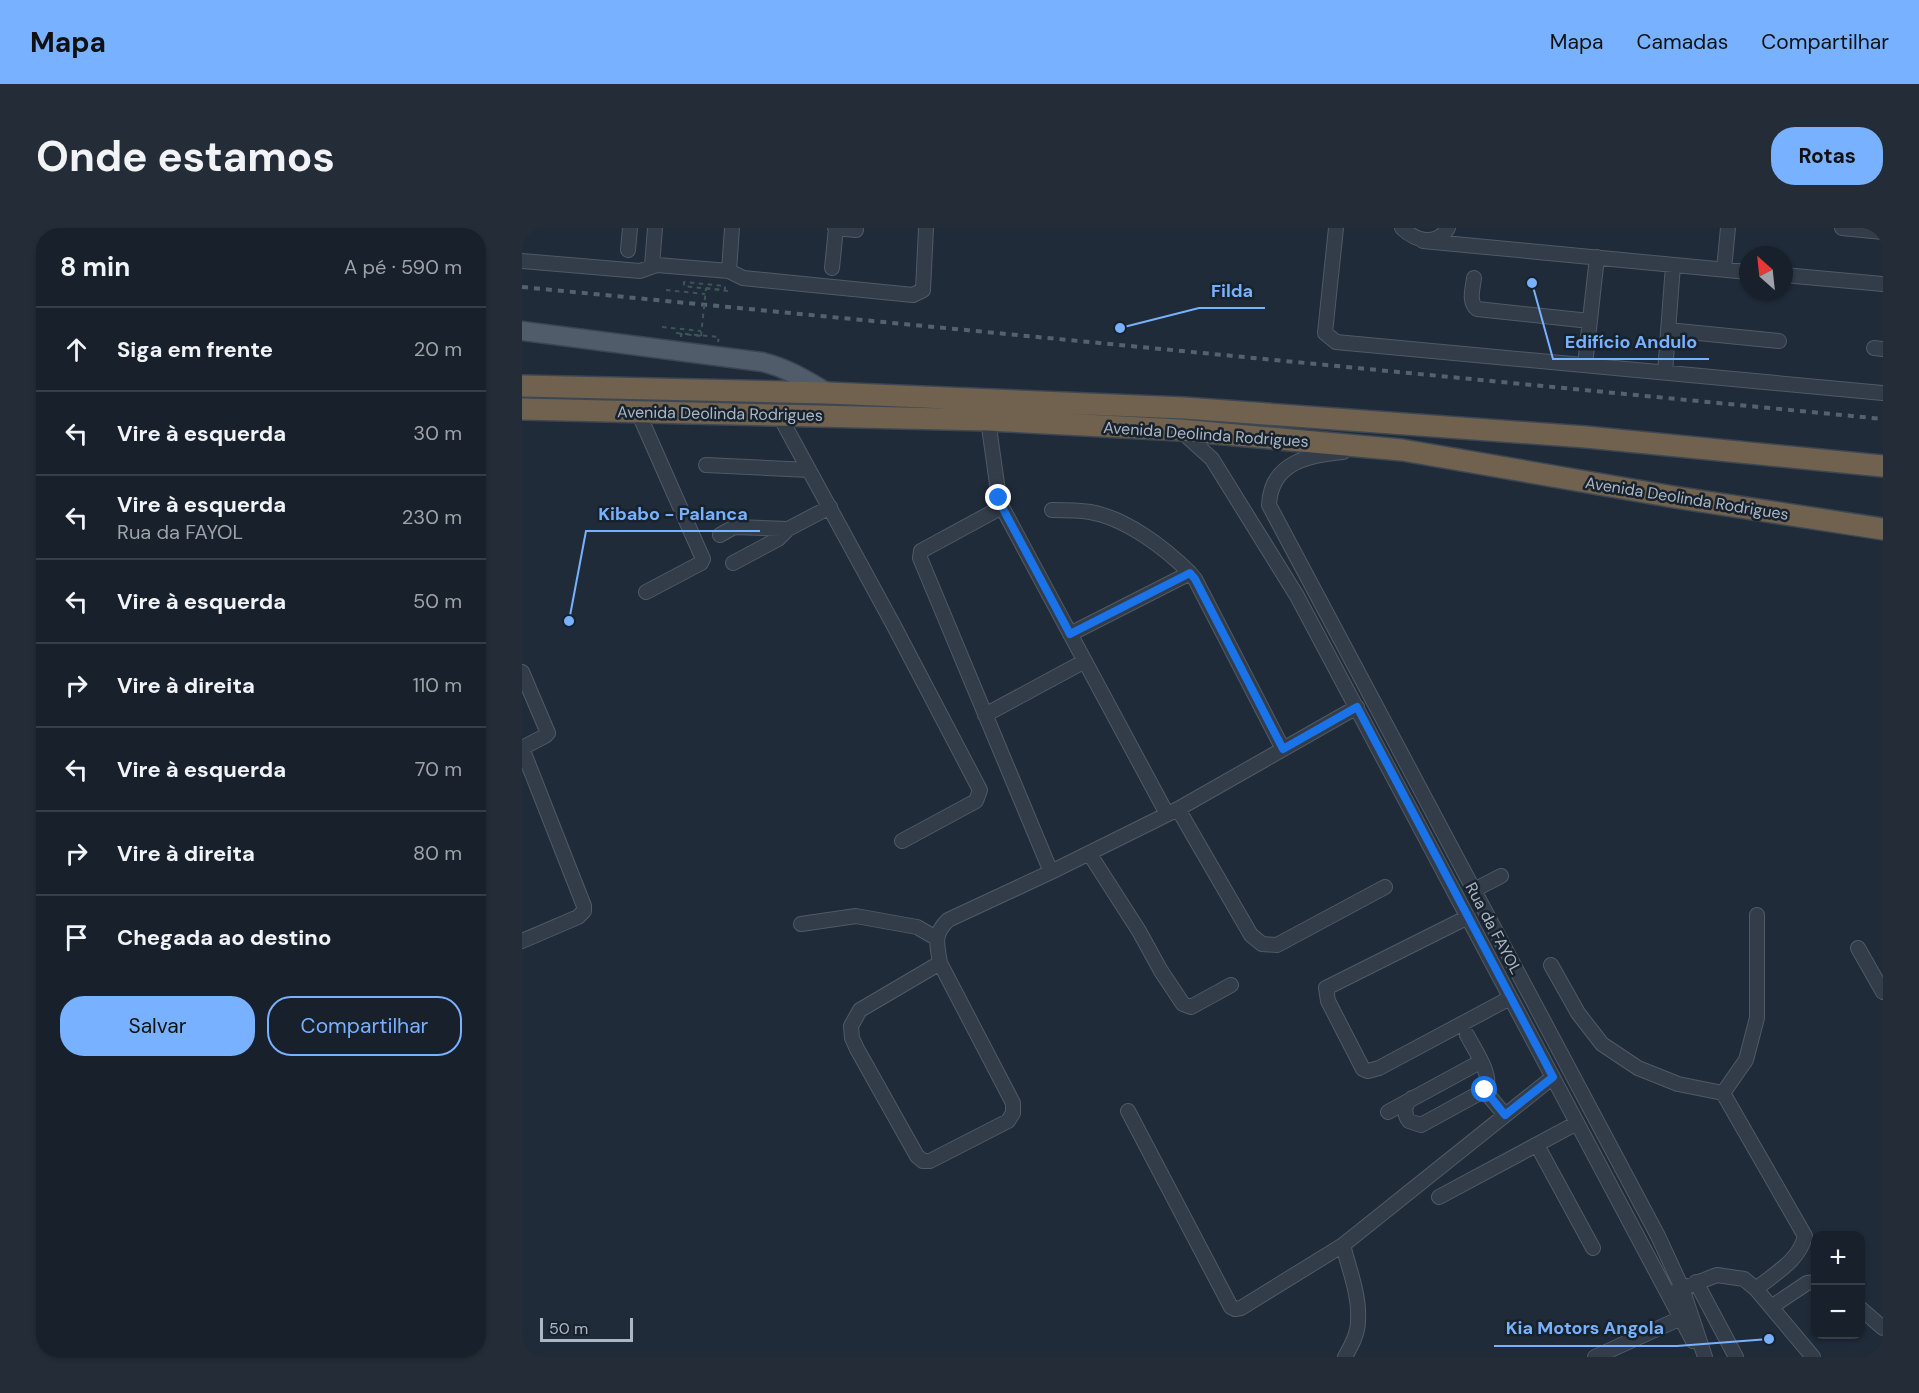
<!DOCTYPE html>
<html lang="pt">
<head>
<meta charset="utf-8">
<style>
	body { margin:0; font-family:"DM Sans",sans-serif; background:#242d37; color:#f1f3f6 }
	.controls { position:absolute; right:18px; bottom:18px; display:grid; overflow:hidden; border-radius:12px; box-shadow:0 2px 4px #0004 }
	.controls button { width:54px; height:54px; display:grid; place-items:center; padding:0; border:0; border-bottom:2px solid #363e47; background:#17202b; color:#f1f3f6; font:30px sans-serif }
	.compass { position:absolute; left:1217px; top:18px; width:54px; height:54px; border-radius:50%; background:#17202b; box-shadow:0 2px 4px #0004; rotate:333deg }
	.scale { position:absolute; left:18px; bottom:15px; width:93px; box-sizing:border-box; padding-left:6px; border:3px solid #acb7c6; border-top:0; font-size:16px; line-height:21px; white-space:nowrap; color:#acb7c6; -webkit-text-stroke:4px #18222d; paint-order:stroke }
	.stop { position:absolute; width:18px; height:18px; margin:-14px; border:4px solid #1a73e8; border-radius:50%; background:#fff }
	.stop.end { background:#1a73e8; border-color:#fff; box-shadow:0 2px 6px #0008 }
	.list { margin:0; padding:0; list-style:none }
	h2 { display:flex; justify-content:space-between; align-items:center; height:78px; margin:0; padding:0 24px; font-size:26px }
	h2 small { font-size:20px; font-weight:400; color:#9ea3a9 }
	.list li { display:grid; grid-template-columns:39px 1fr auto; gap:18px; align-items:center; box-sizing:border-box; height:84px; padding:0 24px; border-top:2px solid #363e47 }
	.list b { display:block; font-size:22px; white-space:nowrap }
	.list p { margin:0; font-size:20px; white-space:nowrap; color:#9ea3a9 }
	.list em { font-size:20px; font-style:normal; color:#9ea3a9 }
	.actions { display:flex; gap:12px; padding:18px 24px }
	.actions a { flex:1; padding:14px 0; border:2px solid #78b1ff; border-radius:24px; text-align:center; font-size:21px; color:#78b1ff }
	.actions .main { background:#78b1ff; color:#111 }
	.icon { flex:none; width:33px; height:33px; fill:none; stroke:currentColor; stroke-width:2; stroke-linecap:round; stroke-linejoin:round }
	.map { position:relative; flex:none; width:1361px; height:1129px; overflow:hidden; border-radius:24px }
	header { display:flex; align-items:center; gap:36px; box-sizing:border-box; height:84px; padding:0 30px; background:#78b1ff; color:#111 }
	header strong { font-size:28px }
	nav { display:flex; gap:33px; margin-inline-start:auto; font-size:21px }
	.intro { display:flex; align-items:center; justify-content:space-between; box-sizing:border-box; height:144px; padding:0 36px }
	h1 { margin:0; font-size:42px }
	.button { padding:15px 27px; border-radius:24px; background:#78b1ff; color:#111; font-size:21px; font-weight:700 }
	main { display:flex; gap:36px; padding:0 36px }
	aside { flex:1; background:#17202b; border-radius:24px; box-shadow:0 2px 4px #0004 }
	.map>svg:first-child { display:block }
</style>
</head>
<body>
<header>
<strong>Mapa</strong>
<nav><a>Mapa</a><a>Camadas</a><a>Compartilhar</a></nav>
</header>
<div class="intro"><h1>Onde estamos</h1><a class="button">Rotas</a></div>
<main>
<aside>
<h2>8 min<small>A pé · 590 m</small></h2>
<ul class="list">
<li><svg class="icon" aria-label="ahead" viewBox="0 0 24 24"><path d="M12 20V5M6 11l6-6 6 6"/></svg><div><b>Siga em frente</b></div><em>20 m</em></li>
<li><svg class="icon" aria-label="left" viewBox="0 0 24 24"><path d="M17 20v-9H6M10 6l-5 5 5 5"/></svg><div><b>Vire à esquerda</b></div><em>30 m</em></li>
<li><svg class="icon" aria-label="left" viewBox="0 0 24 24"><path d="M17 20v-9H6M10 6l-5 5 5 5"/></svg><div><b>Vire à esquerda</b><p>Rua da FAYOL</p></div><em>230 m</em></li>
<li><svg class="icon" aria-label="left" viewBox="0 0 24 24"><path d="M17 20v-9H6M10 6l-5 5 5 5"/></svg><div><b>Vire à esquerda</b></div><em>50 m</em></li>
<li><svg class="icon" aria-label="right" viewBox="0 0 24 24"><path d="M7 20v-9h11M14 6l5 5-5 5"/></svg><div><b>Vire à direita</b></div><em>110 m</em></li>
<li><svg class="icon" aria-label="left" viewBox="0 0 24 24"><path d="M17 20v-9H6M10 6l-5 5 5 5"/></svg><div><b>Vire à esquerda</b></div><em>70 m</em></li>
<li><svg class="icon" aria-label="right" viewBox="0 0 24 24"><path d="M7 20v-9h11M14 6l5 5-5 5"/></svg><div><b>Vire à direita</b></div><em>80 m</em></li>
<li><svg class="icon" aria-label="arrive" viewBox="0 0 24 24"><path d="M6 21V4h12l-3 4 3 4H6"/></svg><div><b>Chegada ao destino</b></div></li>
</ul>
<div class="actions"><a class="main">Salvar</a><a>Compartilhar</a></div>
</aside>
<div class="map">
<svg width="1361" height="1129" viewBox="0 0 1361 1129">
	<rect width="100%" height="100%" fill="#1f2b39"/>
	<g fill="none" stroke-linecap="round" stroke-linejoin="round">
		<defs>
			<path id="minor" d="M 313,0 L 334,2
				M 814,0 L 803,105 L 814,114 L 1361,165
				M 880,0 C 894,13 914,19 926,0
				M 1320,0 L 1361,4
				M 901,13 L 1226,44
				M 106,22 L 108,0
				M 0,33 L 118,43 L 135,37 L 207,43 L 221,50 L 391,67 L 401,62 L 404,0
				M 130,38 L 133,0
				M 310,40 L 314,0
				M 1202,41 L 1206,0
				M 207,43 L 210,0
				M 1262,47 L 1361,56
				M 952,50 C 951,60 946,74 955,81 L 1068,93
				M 1146,102 L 1257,113
				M 1352,120 L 1361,121
				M 1063,137 L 1075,29
				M 1143,144 L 1151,37
				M 116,184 L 181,331 L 179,335 L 124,364
				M 257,187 L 371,396 L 458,562 L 454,573 L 380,613
				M 466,192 L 476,263 L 480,279 L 645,586
				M 658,202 L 690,231 L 775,368 L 1171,1113
				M 821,224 C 787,227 749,234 747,277 L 1136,1008 L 1160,1060 L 1183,1129
				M 184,237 L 287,242
				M 480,279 L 399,323 L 398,330 L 529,644
				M 530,282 C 543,282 556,282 568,284 C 604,290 643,320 668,345 L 673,351 L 761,521
				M 198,307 L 212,299 L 266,301 L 308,279
				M 211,335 L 256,311 L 266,301
				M 548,406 L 668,345
				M 0,444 L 26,505 L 23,508 L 0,520
				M 463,487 L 563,433
				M 0,520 L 62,678 L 62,683 L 56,689 L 0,713
				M 656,581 L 729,707 L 740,716 L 755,717 L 863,659
				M 567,625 L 617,703 L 639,743 L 661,776 L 669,779 L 709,757
				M 952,662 L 979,648
				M 946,689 L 804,760 L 806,773 L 841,841 L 846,843 L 857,840 L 988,770
				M 279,696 L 334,688 L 395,699 L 414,710
				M 1336,720 L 1361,764
				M 418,735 L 338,782 L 329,798 L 330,810 L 335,821 L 395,928 L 401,933 L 408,933 L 486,893 L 491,885 L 491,875 L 418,735 C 415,715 411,707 426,692 L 529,644 L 656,581 L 835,479
				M 1029,737 L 1056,785 L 1080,816 L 1116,840 L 1156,856 L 1201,865 L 1283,1008 C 1277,1033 1253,1045 1234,1061
				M 962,862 L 983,887
				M 1201,865 L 1224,832 L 1235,790 L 1235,687
				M 890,870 C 883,876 881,885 887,893 L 899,897 L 963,862 C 972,848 952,821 945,807
				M 606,883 L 709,1079 L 713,1081 L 719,1080 L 821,1017 L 1031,849
				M 866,884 L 958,834
				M 1015,917 L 1071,1020
				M 917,969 L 1055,895
				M 821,1017 C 827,1041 838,1068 836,1093 C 836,1106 829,1118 823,1129
				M 1174,1054 L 1214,1129
				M 1154,1063 L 1195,1047 L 1222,1051 L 1234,1061 L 1291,1129
				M 1249,1079 L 1285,1055 L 1294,1054
				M 1338,1080 L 1361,1100
				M 1073,1129 L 1159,1090"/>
			<path id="major" d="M 0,103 L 240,134 C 265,140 284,152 306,165"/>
			<path id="highway" d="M 0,158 L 306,165 L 662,180 L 1064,209 L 1361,238
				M 0,181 L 466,192 L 658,202 L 880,222 L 1152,269 L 1361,301"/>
		</defs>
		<!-- minor casing -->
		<use href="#minor" stroke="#505a67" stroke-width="16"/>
		<!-- major casing -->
		<use href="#major" stroke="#3c4653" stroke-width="21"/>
		<!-- highway casing -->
		<use href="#highway" stroke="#3d4754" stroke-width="24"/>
		<!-- path -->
		<path stroke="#3e5557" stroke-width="2" stroke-dasharray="4.5 4.5" stroke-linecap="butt" d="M 184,60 L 203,62 L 203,58 L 162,54 L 162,58 L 206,63
			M 144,62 L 183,66
			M 140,99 L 179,103
			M 154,105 L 197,109 L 196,114
			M 159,109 L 159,106 L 179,108"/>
		<!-- minor -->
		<use href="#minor" stroke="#323d49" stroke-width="14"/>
		<!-- major -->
		<use href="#major" stroke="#505c6a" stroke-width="18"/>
		<!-- highway -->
		<use href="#highway" stroke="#70624f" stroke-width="21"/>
		<!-- rail -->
		<path stroke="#546171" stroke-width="4" stroke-dasharray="6 6" stroke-linecap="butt" d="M 0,59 L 1361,191"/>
		<!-- path-bridge -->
		<path stroke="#3e5557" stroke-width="2" stroke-dasharray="4.5 4.5" stroke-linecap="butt" d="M 179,108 L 184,60"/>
	</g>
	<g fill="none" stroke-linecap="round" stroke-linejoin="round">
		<!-- route -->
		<path stroke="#1a73e8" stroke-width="8" d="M 477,270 L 480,279 L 548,406 L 668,345 L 673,351 L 761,521 L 835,479 L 1031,849 L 983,887 L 963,862"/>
	</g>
	<g text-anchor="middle" stroke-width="5" stroke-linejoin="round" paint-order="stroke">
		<!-- street labels -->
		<g font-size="16" fill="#acb7c6" stroke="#18222d">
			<text transform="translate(198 185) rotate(1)" y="6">Avenida Deolinda Rodrigues</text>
			<text transform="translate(684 206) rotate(4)" y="6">Avenida Deolinda Rodrigues</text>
			<text transform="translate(1165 270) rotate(9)" y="6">Avenida Deolinda Rodrigues</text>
			<text transform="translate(972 700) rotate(62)" y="6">Rua da FAYOL</text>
		</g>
	</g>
	<!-- callouts -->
	<path fill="none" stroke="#78b1ff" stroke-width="2" d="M598 100L677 80H743M1010 55L1031 131H1187M47 393L64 303H238M1247 1111L1155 1118H972"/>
	<g fill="#78b1ff" stroke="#18222d" stroke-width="2">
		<circle cx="598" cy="100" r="6"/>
		<circle cx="1010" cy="55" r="6"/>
		<circle cx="47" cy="393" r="6"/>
		<circle cx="1247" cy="1111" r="6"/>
	</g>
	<g font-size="18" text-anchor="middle" font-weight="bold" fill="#78b1ff" stroke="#18222d" stroke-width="5" stroke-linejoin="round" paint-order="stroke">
		<text x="710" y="69">Filda</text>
		<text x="1109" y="120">Edifício Andulo</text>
		<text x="151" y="292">Kibabo - Palanca</text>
		<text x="1063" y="1106">Kia Motors Angola</text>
	</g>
</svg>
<div class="controls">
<button>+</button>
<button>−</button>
</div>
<svg class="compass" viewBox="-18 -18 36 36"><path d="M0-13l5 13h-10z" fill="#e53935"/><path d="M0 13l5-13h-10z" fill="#9ea3a9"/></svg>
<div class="scale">50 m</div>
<div class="stop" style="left:963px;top:862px"></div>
<div class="stop end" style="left:477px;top:270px"></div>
</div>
</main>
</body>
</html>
